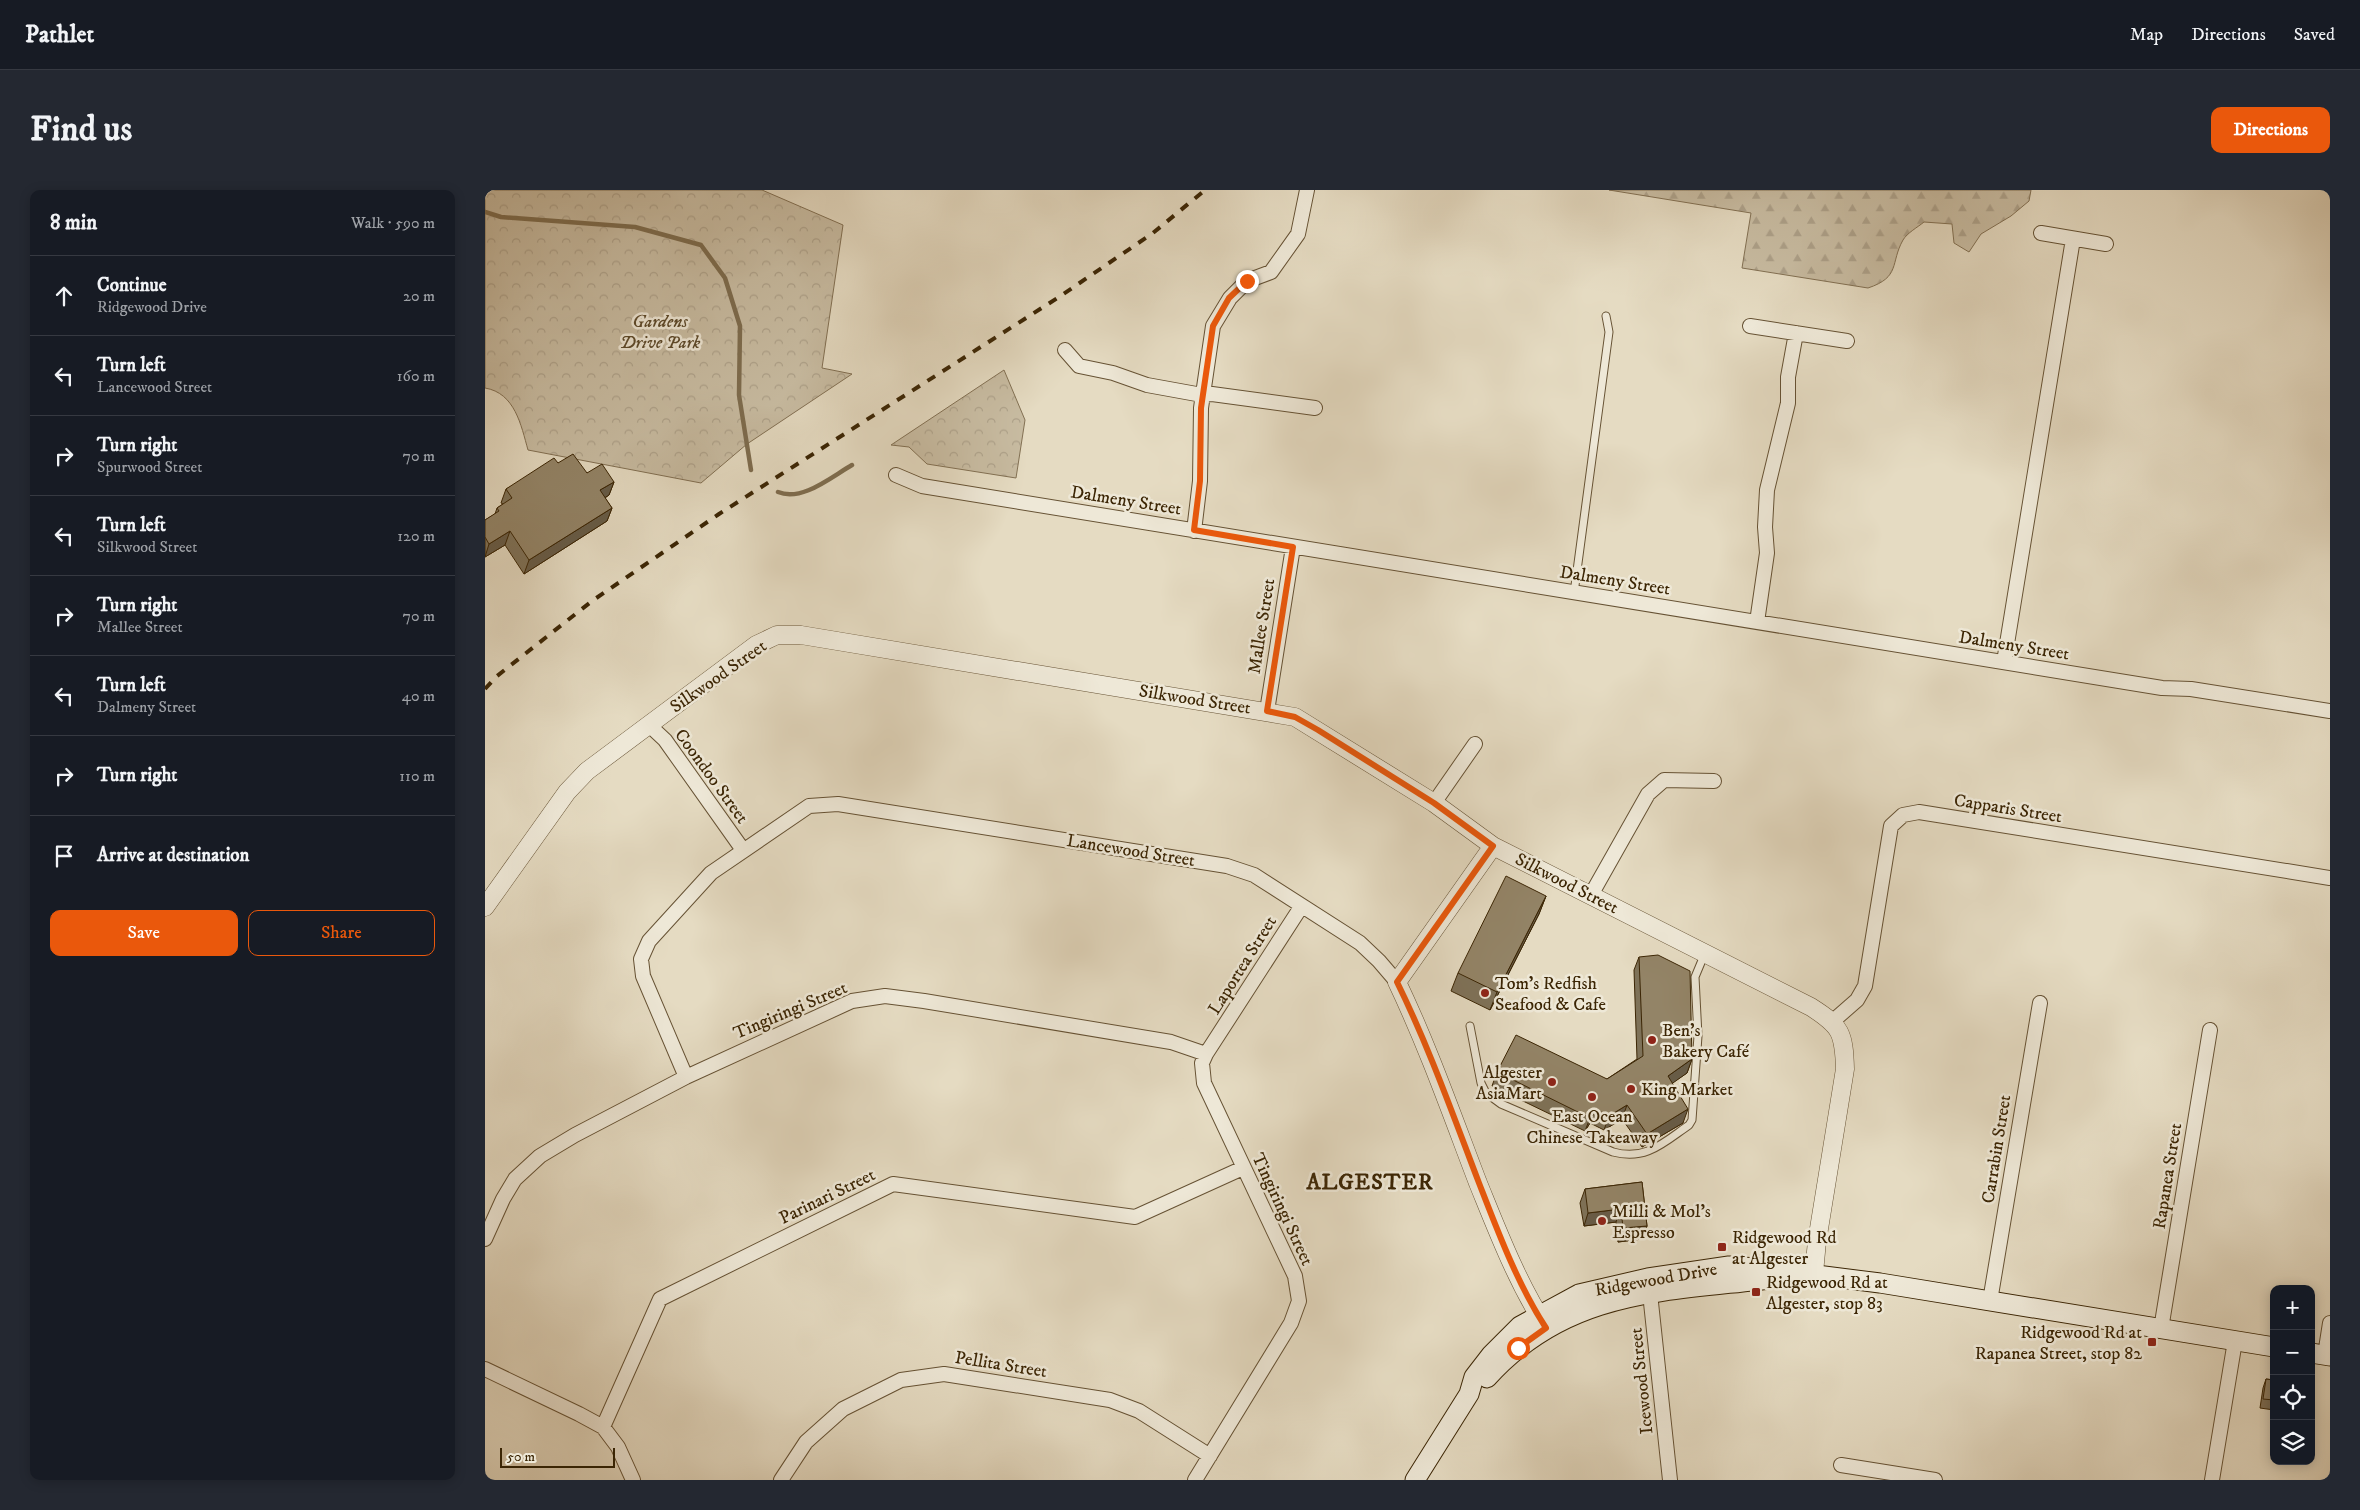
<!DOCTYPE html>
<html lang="en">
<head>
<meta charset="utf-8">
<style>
	body { margin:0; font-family:"IM FELL DW Pica",serif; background:#242831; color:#f1f3f6 }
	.controls { position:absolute; right:15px; bottom:15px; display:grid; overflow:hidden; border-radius:10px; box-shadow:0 2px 12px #0003 }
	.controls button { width:45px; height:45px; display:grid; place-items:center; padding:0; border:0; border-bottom:1px solid #363941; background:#171b24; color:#f1f3f6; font:25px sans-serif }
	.scale { position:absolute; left:15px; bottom:12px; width:115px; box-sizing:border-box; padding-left:5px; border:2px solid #3b2504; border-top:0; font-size:14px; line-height:18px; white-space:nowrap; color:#3b2504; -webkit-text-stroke:4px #eee8d7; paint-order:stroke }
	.stop { position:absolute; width:15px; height:15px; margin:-11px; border:4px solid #ea580c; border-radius:50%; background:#fff }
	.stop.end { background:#ea580c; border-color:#fff; box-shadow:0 1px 5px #0008 }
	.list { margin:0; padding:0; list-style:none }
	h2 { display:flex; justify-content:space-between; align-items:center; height:65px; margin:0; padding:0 20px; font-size:21px }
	h2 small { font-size:16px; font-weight:400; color:#9ea1a6 }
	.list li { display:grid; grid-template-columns:32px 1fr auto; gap:15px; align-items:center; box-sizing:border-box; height:80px; padding:0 20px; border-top:1px solid #363941 }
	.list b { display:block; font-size:19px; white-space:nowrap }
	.list p { margin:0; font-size:16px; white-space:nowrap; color:#9ea1a6 }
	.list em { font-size:16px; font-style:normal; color:#9ea1a6 }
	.actions { display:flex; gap:10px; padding:15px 20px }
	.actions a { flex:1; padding:11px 0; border:1px solid #ea580c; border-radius:10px; text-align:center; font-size:18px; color:#ea580c }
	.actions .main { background:#ea580c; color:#fff }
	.icon { flex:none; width:28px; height:28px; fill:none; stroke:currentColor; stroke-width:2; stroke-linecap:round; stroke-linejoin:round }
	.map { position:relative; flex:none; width:1845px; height:1290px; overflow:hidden; border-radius:10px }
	header { display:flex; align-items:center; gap:30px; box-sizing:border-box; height:70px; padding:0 25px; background:#171b24; border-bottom:1px solid #363941 }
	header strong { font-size:24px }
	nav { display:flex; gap:28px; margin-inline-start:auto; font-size:18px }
	.intro { display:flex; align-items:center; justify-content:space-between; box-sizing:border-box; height:120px; padding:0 30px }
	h1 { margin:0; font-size:35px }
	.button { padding:12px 22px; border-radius:10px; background:#ea580c; color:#fff; font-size:18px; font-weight:700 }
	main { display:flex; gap:30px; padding:0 30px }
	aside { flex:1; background:#171b24; border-radius:10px; box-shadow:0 2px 12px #0003 }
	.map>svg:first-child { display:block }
</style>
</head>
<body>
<header>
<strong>Pathlet</strong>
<nav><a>Map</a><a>Directions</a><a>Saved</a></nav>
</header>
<div class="intro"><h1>Find us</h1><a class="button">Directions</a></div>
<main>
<aside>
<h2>8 min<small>Walk · 590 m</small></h2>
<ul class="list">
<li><svg class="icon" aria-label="ahead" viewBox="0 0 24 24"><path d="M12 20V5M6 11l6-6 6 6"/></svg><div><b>Continue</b><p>Ridgewood Drive</p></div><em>20 m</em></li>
<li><svg class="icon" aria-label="left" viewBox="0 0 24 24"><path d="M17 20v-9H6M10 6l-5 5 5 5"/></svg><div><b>Turn left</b><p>Lancewood Street</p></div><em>160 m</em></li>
<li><svg class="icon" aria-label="right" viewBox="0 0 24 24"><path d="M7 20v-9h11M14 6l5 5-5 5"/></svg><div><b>Turn right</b><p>Spurwood Street</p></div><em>70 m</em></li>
<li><svg class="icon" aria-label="left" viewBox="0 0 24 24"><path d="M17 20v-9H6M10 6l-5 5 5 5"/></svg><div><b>Turn left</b><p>Silkwood Street</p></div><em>120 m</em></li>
<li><svg class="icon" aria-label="right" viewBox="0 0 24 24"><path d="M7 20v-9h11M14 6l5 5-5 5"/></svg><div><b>Turn right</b><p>Mallee Street</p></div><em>70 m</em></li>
<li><svg class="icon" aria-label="left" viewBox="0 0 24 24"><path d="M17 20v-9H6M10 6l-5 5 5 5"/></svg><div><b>Turn left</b><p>Dalmeny Street</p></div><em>40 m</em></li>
<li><svg class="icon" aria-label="right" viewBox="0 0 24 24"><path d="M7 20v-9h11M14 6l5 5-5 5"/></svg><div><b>Turn right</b></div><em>110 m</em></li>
<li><svg class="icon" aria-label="arrive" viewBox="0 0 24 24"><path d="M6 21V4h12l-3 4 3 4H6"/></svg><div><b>Arrive at destination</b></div></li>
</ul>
<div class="actions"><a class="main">Save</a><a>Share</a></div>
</aside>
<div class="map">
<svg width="1845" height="1290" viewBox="0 0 1845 1290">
	<defs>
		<pattern id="forest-firs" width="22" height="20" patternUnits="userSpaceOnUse" patternTransform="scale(1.25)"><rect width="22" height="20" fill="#c8bca2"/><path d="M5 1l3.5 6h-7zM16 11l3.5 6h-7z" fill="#ada18a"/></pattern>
		<pattern id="park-crowns" width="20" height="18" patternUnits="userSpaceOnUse" patternTransform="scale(1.25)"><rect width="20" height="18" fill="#c8bca2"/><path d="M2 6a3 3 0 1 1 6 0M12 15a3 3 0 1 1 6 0" fill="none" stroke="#ada18a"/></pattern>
	</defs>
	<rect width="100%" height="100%" fill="#e5dbc2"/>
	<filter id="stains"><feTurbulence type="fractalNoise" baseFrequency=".004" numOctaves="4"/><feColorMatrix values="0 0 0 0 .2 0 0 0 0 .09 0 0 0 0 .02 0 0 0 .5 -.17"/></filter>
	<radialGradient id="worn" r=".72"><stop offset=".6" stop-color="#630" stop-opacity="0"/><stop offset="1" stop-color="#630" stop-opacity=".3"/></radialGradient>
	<!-- forest -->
	<path fill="url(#forest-firs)" stroke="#827053" d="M 1124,0 L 1546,0 L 1544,11 L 1526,26 L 1496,44 L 1484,62 L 1469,53 L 1467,34 L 1439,32 C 1433,37 1422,43 1418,50 C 1405,73 1416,87 1383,98 L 1257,78 L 1266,23 Z"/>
	<!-- park -->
	<path fill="url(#park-crowns)" stroke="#827053" d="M 0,0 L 277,0 L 358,35 L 337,178 L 367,184 L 262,254 L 216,293 L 43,260 C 36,235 30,203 0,198 Z
		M 519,180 L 540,230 L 531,288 L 442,274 L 424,257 L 406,255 Z"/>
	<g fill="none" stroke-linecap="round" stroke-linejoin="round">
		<!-- stream -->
		<path stroke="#7e6d4f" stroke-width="4.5" d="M 0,22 L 16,27 L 150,37 L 216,55 L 240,88 L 255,136 L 254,205 L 266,280
			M 293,302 C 317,312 346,287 367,275"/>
		<defs>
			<path id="service" d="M 1089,403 L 1124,142 L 1121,126
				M 985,836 L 996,893 L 1001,903 L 1016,914 L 1128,962 C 1161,971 1178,953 1204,935 L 1207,930 L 1213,846 L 1210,787 L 1220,763"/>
			<path id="minor" d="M 1556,43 L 1621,54
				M 1265,136 L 1362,151
				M 580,160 L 594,176 L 628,183 L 662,195 L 717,205 L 727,204 L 830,218
				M 411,285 L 437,296 L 1677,498 L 1706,499 L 1845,521
				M 709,341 L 715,291 L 716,218 L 728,136 L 745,108 L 762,91 L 786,82 L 813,44 L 822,0
				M 1272,432 L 1282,363 L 1280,337 L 1282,300 L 1303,213 L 1303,187 L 1311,143
				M 1519,472 L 1588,49
				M 782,521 L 808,357
				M 164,535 L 180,550 L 258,660
				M 949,613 L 990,554
				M 1106,705 L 1163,604 L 1179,590 L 1229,591
				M 1348,831 L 1372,810 L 1380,796 L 1406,636 L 1418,625 L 1434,622 L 1845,688
				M 201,887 L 158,786 L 156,769 L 164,751 L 226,683 L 324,616 L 353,614 L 742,676 L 769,685 L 875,753 L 894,771 L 912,792
				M 0,1049 L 18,1009 L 30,989 L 55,966 L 90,945 L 201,887 L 367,811 L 400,806 L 439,811 L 686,852 L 721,864
				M 1164,1094 L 1185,1290
				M 1505,1111 L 1555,813
				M 1676,1139 L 1725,840
				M 1840,1165 L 1845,1133
				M 0,1179 L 94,1224 L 118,1237 L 133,1257 L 148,1290
				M 118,1237 L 175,1109 L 408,994 L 650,1027 L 758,978
				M 1356,1275 L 1450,1290
				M 296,1290 L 321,1252 L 358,1219 L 416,1190 L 459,1184 L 625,1210 L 654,1221 L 725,1266
				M 710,1290 L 806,1133 L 814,1111 L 810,1086 L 719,893 L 717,873 L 721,864 L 816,717
				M 1727,1290 L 1750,1151"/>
			<path id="tertiary" d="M 1008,656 L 912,792 C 943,857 967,925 993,993 C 1013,1042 1032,1092 1061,1137
				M 0,717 L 82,602 L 102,581 L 271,455 L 292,445 L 316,445 L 810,527 L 949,613 L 1008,656 L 1326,817 C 1356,836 1359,843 1360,879 L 1332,1051 L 1329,1083"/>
			<path id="secondary" d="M 1826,1163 L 1845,1166
				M 1002,1188 C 1083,1098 1182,1102 1293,1088
				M 930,1290 L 984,1204 L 989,1187 L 1006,1165 L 1035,1136 L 1094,1104 L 1163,1088 L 1244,1076 L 1285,1079 L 1395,1093 L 1789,1157"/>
		</defs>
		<!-- service casing -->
		<use href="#service" stroke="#665234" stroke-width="9"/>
		<!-- minor casing -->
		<use href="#minor" stroke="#665234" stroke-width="16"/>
		<!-- tertiary casing -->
		<use href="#tertiary" stroke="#665234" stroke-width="19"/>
		<!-- secondary casing -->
		<use href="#secondary" stroke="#3b2504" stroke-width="21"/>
		<!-- service -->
		<use href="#service" stroke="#eee8d7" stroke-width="7"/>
		<!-- minor -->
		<use href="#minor" stroke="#eee8d7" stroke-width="14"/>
		<!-- tertiary -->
		<use href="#tertiary" stroke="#eee8d7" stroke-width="18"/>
		<!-- secondary -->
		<use href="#secondary" stroke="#eee8d7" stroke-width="19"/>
		<!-- rail -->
		<path stroke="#3b2504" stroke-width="4" stroke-dasharray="9 9" stroke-linecap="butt" d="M 0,499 L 12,486 L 107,411 L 234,324 L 574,107 L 668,43 L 720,0"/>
	</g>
	<!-- wall -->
	<path fill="#7e7259" stroke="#3b2504" d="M 73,273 L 129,292 L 124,305 L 120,308 L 127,318 L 122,331 L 39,384 L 20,355 L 0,367 L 0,330 L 10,324 L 12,318 L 18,314 L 16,313 L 21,299 Z
		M 1061,706 L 1054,724 L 1005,820 L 966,801 L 973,783 Z
		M 1154,767 L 1207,869 L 1202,883 L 1187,893 L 1198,933 L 1157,957 L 1137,929 L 1119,940 L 1105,933 L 1100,941 L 1007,896 L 1012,882 L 1122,889 L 1152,869 L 1149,780 Z
		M 1157,992 L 1162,1036 L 1157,1049 L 1133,1052 L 1131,1032 L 1099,1036 L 1095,1013 L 1100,999 Z
		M 1781,1189 L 1789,1190 L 1789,1220 L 1775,1218 L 1778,1198 Z"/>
	<!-- shaded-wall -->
	<path fill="#675c48" stroke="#3b2504" d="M 129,292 L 124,305 L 110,314 L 115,300 Z
		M 127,318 L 122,331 L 39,384 L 44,370 Z
		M 25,341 L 20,355 L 0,367 L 4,354 Z
		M 1061,706 L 1054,724 L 1005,820 L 1012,802 Z
		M 1207,869 L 1202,883 L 1178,900 L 1183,886 Z
		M 1142,915 L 1137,929 L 1119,940 L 1124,926 Z
		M 1110,919 L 1105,933 L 1100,941 L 1105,928 Z
		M 1203,919 L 1198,933 L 1157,957 L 1162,944 Z
		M 1136,1019 L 1131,1032 L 1099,1036 L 1103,1023 Z
		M 1162,1036 L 1157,1049 L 1133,1052 L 1138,1038 Z"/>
	<!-- building -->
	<path fill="#938467" stroke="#3b2504" d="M 88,264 L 102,283 L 117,274 L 129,292 L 115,300 L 127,318 L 44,370 L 25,341 L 4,354 L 0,347 L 0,330 L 14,321 L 12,318 L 27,308 L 21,299 L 69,268 L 73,273 Z
		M 1021,686 L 1061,706 L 1012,802 L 973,783 Z
		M 1173,765 L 1205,781 L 1207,869 L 1183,886 L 1203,919 L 1162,944 L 1142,915 L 1124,926 L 1110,919 L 1105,928 L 1012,882 L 1031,845 L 1122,889 L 1158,866 L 1154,767 Z
		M 1157,992 L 1162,1036 L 1138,1038 L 1136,1019 L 1103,1023 L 1100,999 Z
		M 1781,1189 L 1789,1190 L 1789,1210 L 1778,1209 Z"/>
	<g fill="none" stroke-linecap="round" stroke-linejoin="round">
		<!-- route -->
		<path stroke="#ea580c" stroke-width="6" d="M 762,91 L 744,108 L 728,136 L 716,218 L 715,291 L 709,340 L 808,357 L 782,521 L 810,527 L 833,540 L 949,613 L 1008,656 L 912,792 C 944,857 968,925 994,993 C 1013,1042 1032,1093 1061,1138 L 1033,1158"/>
	</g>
	<!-- markers -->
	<g fill="#8f2418" stroke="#eee8d7" stroke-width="2">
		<circle cx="1000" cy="803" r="5"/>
		<circle cx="1167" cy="850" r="5"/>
		<circle cx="1067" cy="892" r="5"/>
		<circle cx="1146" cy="899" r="5"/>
		<circle cx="1107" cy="907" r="5"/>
		<circle cx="1117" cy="1031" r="5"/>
		<rect x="1232" y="1052" width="10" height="10" rx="2.5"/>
		<rect x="1266" y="1097" width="10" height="10" rx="2.5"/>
		<rect x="1662" y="1147" width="10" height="10" rx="2.5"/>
	</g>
	<g text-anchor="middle" stroke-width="5" stroke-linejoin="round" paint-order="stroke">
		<!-- park labels -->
		<g font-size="18" font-style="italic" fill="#5e4b2c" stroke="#eee8d7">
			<text x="175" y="137">Gardens<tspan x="175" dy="21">Drive Park</tspan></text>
		</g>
		<!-- street labels -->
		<g font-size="18" fill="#3b2504" stroke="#eee8d7">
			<text transform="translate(641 310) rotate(9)" y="6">Dalmeny Street</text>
			<text transform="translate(1130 390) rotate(9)" y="6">Dalmeny Street</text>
			<text transform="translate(776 436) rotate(-81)" y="6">Mallee Street</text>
			<text transform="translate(1529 455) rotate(9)" y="6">Dalmeny Street</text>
			<text transform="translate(233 486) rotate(-35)" y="6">Silkwood Street</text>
			<text transform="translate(710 509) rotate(9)" y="6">Silkwood Street</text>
			<text transform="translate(227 586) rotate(54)" y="6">Coondoo Street</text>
			<text transform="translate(1523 618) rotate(9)" y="6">Capparis Street</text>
			<text transform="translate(646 660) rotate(9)" y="6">Lancewood Street</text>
			<text transform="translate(1082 693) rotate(27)" y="6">Silkwood Street</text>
			<text transform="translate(757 775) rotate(-58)" y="6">Laportea Street</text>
			<text transform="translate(305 820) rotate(-23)" y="6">Tingiringi Street</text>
			<text transform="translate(1511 959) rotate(-81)" y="6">Carrabin Street</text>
			<text transform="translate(1682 986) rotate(-81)" y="6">Rapanea Street</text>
			<text transform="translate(342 1006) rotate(-26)" y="6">Parinari Street</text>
			<text transform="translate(798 1019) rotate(65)" y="6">Tingiringi Street</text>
			<text transform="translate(1171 1089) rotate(-10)" y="6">Ridgewood Drive</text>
			<text transform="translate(516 1174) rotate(9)" y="6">Pellita Street</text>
			<text transform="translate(1156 1191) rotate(-96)" y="6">Icewood Street</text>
		</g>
		<!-- poi labels -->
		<g font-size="18" fill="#3b2504" stroke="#eee8d7" text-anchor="start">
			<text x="1010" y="799">Tom's Redfish<tspan x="1010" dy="21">Seafood &amp; Cafe</tspan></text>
			<text x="1177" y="846">Ben's<tspan x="1177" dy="21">Bakery Café</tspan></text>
			<text x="1057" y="888" text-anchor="end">Algester<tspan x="1057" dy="21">AsiaMart</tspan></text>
			<text x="1156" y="905">King Market</text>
			<text x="1107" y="932" text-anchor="middle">East Ocean<tspan x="1107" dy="21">Chinese Takeaway</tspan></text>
			<text x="1127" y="1027">Milli &amp; Mol's<tspan x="1127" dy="21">Espresso</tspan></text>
			<text x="1247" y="1053">Ridgewood Rd<tspan x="1247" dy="21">at Algester</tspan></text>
			<text x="1281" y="1098">Ridgewood Rd at<tspan x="1281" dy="21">Algester, stop 83</tspan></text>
			<text x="1657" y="1148" text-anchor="end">Ridgewood Rd at<tspan x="1657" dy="21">Rapanea Street, stop 82</tspan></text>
		</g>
		<!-- district labels -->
		<g font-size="22" font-weight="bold" letter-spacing="1" fill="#3b2504" stroke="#eee8d7">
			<text x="885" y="999">ALGESTER</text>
		</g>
	</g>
	<rect width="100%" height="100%" filter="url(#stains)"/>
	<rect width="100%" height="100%" fill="url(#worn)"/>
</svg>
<div class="controls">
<button>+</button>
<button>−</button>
<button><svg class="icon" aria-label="locate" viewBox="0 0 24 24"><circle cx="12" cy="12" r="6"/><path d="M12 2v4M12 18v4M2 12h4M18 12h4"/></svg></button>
<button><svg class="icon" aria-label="layers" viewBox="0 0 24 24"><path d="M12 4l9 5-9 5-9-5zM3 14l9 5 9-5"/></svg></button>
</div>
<div class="scale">50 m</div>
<div class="stop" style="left:1033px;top:1158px"></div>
<div class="stop end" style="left:762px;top:91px"></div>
</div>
</main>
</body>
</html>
